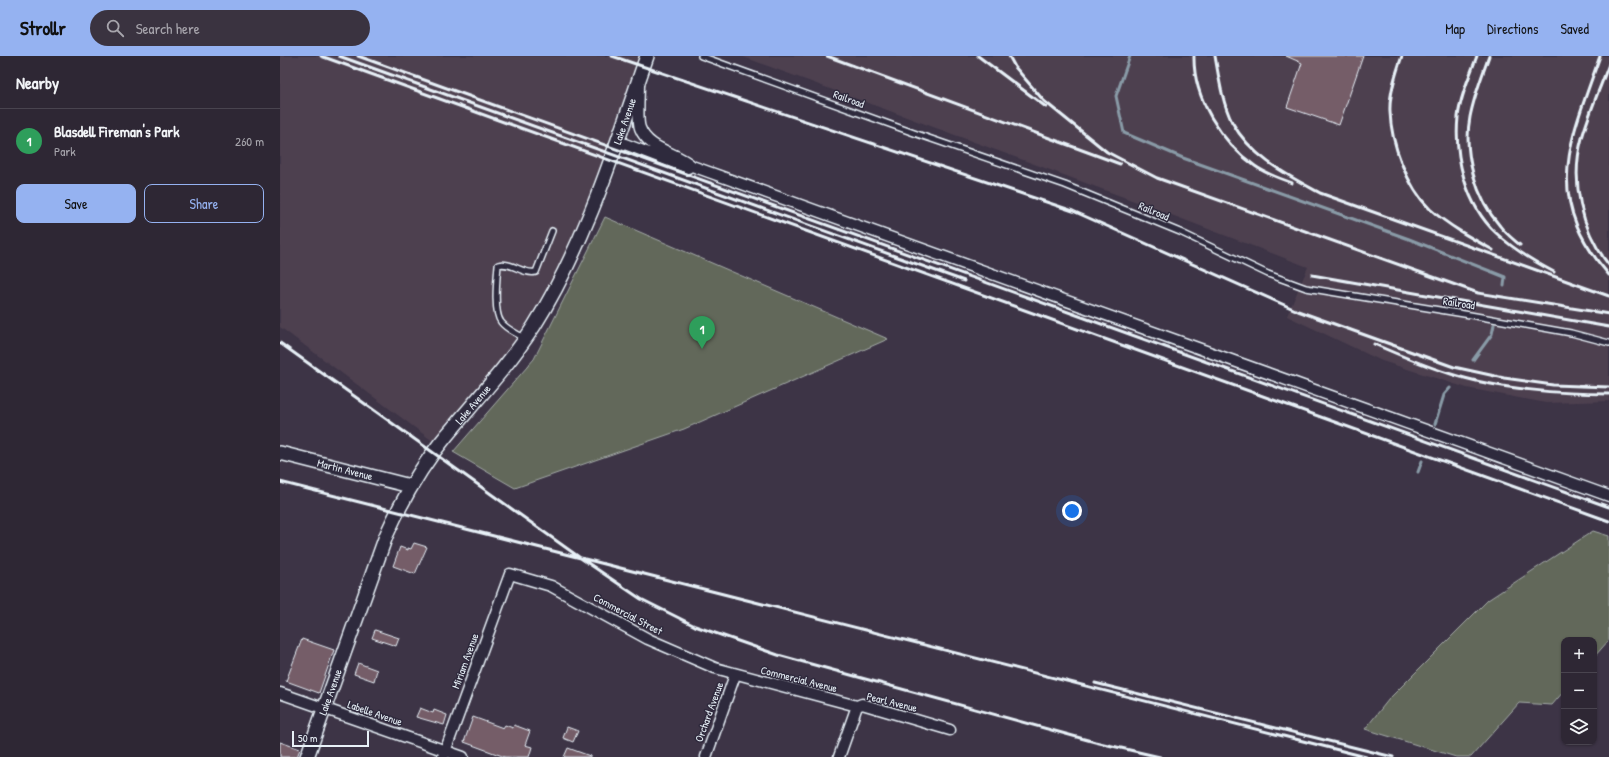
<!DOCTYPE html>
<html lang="en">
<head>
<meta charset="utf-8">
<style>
	body { margin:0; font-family:"Patrick Hand",sans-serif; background:#3a3340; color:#f1f3f6 }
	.controls { position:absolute; right:12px; bottom:12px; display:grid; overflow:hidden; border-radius:8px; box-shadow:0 1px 3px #0004 }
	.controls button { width:36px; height:36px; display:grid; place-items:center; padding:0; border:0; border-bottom:1px solid #49444f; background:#2e2734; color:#f1f3f6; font:20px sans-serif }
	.scale { position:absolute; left:12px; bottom:10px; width:77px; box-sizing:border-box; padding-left:4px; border:2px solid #e8f1f8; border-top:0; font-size:11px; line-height:14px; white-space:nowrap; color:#e8f1f8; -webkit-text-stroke:3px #2f2a3d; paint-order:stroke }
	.you { position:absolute; left:792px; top:455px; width:14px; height:14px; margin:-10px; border:3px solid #fff; border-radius:50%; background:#1a73e8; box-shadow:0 0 0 6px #1a73e833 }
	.badge { display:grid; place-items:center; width:26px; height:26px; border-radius:50%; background:#95b2f1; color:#fff; font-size:13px; font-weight:700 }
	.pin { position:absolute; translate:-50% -33px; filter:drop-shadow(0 1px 2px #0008) }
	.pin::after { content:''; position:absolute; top:21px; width:14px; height:12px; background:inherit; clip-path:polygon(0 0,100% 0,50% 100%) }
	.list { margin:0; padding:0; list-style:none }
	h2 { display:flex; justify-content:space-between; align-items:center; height:52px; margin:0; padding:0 16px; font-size:17px }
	h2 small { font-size:13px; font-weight:400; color:#a7a5ac }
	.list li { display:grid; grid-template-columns:26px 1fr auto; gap:12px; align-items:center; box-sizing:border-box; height:64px; padding:0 16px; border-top:1px solid #49444f }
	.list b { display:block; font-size:15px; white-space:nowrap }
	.list p { margin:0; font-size:13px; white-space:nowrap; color:#a7a5ac }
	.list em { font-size:13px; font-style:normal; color:#a7a5ac }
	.actions { display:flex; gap:8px; padding:12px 16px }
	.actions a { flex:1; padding:9px 0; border:1px solid #95b2f1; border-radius:8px; text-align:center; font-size:14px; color:#95b2f1 }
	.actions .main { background:#95b2f1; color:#111 }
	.icon { flex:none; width:22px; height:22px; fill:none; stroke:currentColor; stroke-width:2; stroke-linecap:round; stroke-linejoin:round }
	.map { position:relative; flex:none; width:1329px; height:701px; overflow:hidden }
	header { display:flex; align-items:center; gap:24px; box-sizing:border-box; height:56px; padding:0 20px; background:#95b2f1; color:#111 }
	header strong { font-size:19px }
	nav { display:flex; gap:22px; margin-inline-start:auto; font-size:14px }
	.search { width:280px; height:36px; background:#3a3340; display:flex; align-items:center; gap:10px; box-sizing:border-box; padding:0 14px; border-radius:22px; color:#a7a5ac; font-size:15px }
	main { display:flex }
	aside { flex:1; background:#2e2734 }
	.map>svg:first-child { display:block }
</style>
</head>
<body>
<header>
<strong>Strollr</strong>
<div class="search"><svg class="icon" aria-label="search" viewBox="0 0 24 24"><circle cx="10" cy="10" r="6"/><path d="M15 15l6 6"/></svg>Search here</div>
<nav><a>Map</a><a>Directions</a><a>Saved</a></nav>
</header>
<main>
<aside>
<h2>Nearby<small></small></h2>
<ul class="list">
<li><span class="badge" style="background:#2e9e5b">1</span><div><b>Blasdell Fireman's Park</b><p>Park</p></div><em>260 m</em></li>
</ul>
<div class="actions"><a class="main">Save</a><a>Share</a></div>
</aside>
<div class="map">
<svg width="1329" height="701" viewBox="0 0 1329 701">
	<rect width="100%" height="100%" fill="#3d3446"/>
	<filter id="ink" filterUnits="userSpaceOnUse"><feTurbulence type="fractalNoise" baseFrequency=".025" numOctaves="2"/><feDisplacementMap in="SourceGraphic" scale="8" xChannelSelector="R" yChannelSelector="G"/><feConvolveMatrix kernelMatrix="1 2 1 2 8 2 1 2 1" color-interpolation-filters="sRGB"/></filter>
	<g filter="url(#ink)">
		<!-- built -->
		<path fill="#4e4050" d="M 0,0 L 364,0 L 307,157 L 248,274 L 154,386 L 0,271 Z
			M 461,0 L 1329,0 L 1329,345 L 1266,347 L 1187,332 L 1102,305 L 1007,260 L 1028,211 L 876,153 Z"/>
		<!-- green -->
		<path fill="#62685a" stroke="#a5aca9" d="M 325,161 L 608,283 L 404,373 L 235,432 L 173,396 L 254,303 Z
			M 1313,475 L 1329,480 L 1329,584 L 1314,601 L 1314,584 L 1284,584 L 1284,635 L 1272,649 L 1239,647 L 1191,701 L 1176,701 L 1085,673 L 1109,643 L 1208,544 Z"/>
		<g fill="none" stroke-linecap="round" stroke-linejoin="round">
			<!-- stream -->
			<path stroke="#899ba7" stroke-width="3" d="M 850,0 L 836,40 L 844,77 L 903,102 L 1129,183 L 1225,221 L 1224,230
				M 1193,304 L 1212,278 L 1214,269
				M 1155,368 L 1164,339 L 1170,332
				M 1138,416 L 1142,405"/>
		</g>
		<!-- building -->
		<path fill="#755d68" stroke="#e8f1f8" d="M 1006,0 L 1083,0 L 1059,69 L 1007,51 L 1022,7 Z
			M 134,487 L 147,491 L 135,518 L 113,510 L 120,491 L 128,494 L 128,492 L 131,493 Z
			M 95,574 L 119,582 L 116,590 L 92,582 Z
			M 22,583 L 54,594 L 39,637 L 6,625 Z
			M 78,607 L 97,614 L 94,625 L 74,618 Z
			M 140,652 L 153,657 L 154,654 L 167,659 L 164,669 L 136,661 Z
			M 193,661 L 223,672 L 225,669 L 233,672 L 234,669 L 250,675 L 245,689 L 252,691 L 249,701 L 225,701 L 184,686 Z
			M 287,671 L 298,675 L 293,686 L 283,682 Z
			M 0,686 L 20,693 L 17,701 L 0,701 Z
			M 288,692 L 310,700 L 310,701 L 284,701 Z"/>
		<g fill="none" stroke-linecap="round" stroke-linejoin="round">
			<defs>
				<path id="service" d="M 421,0 L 634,77 L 785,129 L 900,176 L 988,218 L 1026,232 L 1190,259 L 1291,277 L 1329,287
					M 244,282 C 236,277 226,273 221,266 C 213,256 217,222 218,209 C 231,205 243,219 256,216 L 272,175"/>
				<path id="minor" d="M 359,29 C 359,38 357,65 360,72 C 368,94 397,96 412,110 L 1329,440
					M 337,85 L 408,112
					M 0,637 L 183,701
					M 163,701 L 230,518 L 271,530 L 368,583 L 435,612 L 577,650
					M 426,701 L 455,619
					M 559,701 L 577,650 L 582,648 L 670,674"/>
				<g id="tertiary">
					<path id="s1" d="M 0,397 L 130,430"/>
					<path id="s2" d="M 27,701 L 106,480 C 122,444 141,410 167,379 C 197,343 228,310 254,270 C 306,187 335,92 367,0"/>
				</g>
			</defs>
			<!-- service casing -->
			<use href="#service" stroke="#e8f1f8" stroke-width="8"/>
			<!-- minor casing -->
			<use href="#minor" stroke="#e8f1f8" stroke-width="13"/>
			<!-- tertiary casing -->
			<use href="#tertiary" stroke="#e8f1f8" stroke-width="16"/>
			<!-- service -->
			<use href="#service" stroke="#2f2a3d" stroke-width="5"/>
			<!-- minor -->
			<use href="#minor" stroke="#2f2a3d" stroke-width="10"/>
			<!-- tertiary -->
			<use href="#tertiary" stroke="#2f2a3d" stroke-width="13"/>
			<!-- rail -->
			<path stroke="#e8f1f8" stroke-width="3" d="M 41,0 L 1329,465
				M 59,0 L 684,225
				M 78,0 L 1329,451
				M 332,0 L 793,155 L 1018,255 L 1174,311 L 1224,322 L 1273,329 L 1329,331
				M 547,0 L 840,108
				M 698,0 L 766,51
				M 729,0 L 735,11 L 764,45 L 827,96 L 877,122 L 1198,237 L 1329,258
				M 914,0 C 913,42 941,86 975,110 C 986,118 999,122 1012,127
				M 935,0 C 939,22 942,46 952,66 C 971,101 1007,119 1040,137 L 1329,240
				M 1122,0 C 1116,17 1109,38 1110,56 C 1111,87 1127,131 1150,153 C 1169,170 1191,182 1213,194
				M 1197,0 C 1190,19 1180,41 1178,61 C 1174,101 1186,149 1216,177 C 1233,193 1253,205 1274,216
				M 1209,0 C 1202,20 1194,40 1190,61 C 1183,97 1196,143 1220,170 C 1225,177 1233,183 1240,189
				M 1320,0 C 1290,86 1261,141 1329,219
				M 1329,8 C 1320,32 1309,57 1302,82 C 1290,125 1301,174 1329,209
				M 1032,219 L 1329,271
				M 0,287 L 299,501 L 361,543 L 415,570 L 498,599 L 815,686 L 880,701
				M 1094,288 C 1119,299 1145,310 1171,318 C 1217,333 1281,338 1329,338
				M 0,426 C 362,518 724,608 1086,701
				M 815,627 L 1113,701"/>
		</g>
	</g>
	<g text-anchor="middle" stroke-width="3" stroke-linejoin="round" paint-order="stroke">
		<!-- street labels -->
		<g font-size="11" fill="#e8f1f8" stroke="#2f2a3d">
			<text transform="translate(569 43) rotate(20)" y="4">Railroad</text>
			<text dy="4" stroke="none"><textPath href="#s2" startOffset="717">Lake Avenue</textPath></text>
			<text transform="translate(874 155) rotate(23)" y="4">Railroad</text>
			<text transform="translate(1179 247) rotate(9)" y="4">Railroad</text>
			<text dy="4" stroke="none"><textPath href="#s2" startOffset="393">Lake Avenue</textPath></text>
			<text dy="4" stroke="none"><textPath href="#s1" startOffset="67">Martin Avenue</textPath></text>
			<text transform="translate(348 558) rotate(28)" y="4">Commercial Street</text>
			<text transform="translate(185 605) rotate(-70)" y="4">Miriam Avenue</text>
			<text transform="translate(519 623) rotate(14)" y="4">Commercial Avenue</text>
			<text dy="4" stroke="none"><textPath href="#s2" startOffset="69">Lake Avenue</textPath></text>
			<text transform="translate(612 646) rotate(14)" y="4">Pearl Avenue</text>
			<text transform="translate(429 656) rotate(-70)" y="4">Orchard Avenue</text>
			<text transform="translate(95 657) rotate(19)" y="4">Labelle Avenue</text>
		</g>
	</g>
</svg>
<div class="controls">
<button>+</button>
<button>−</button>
<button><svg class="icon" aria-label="layers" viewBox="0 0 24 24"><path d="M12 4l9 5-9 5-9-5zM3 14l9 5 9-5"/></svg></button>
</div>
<div class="scale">50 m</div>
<div class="you"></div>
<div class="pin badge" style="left:422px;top:293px;background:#2e9e5b">1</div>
</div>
</main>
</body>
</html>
